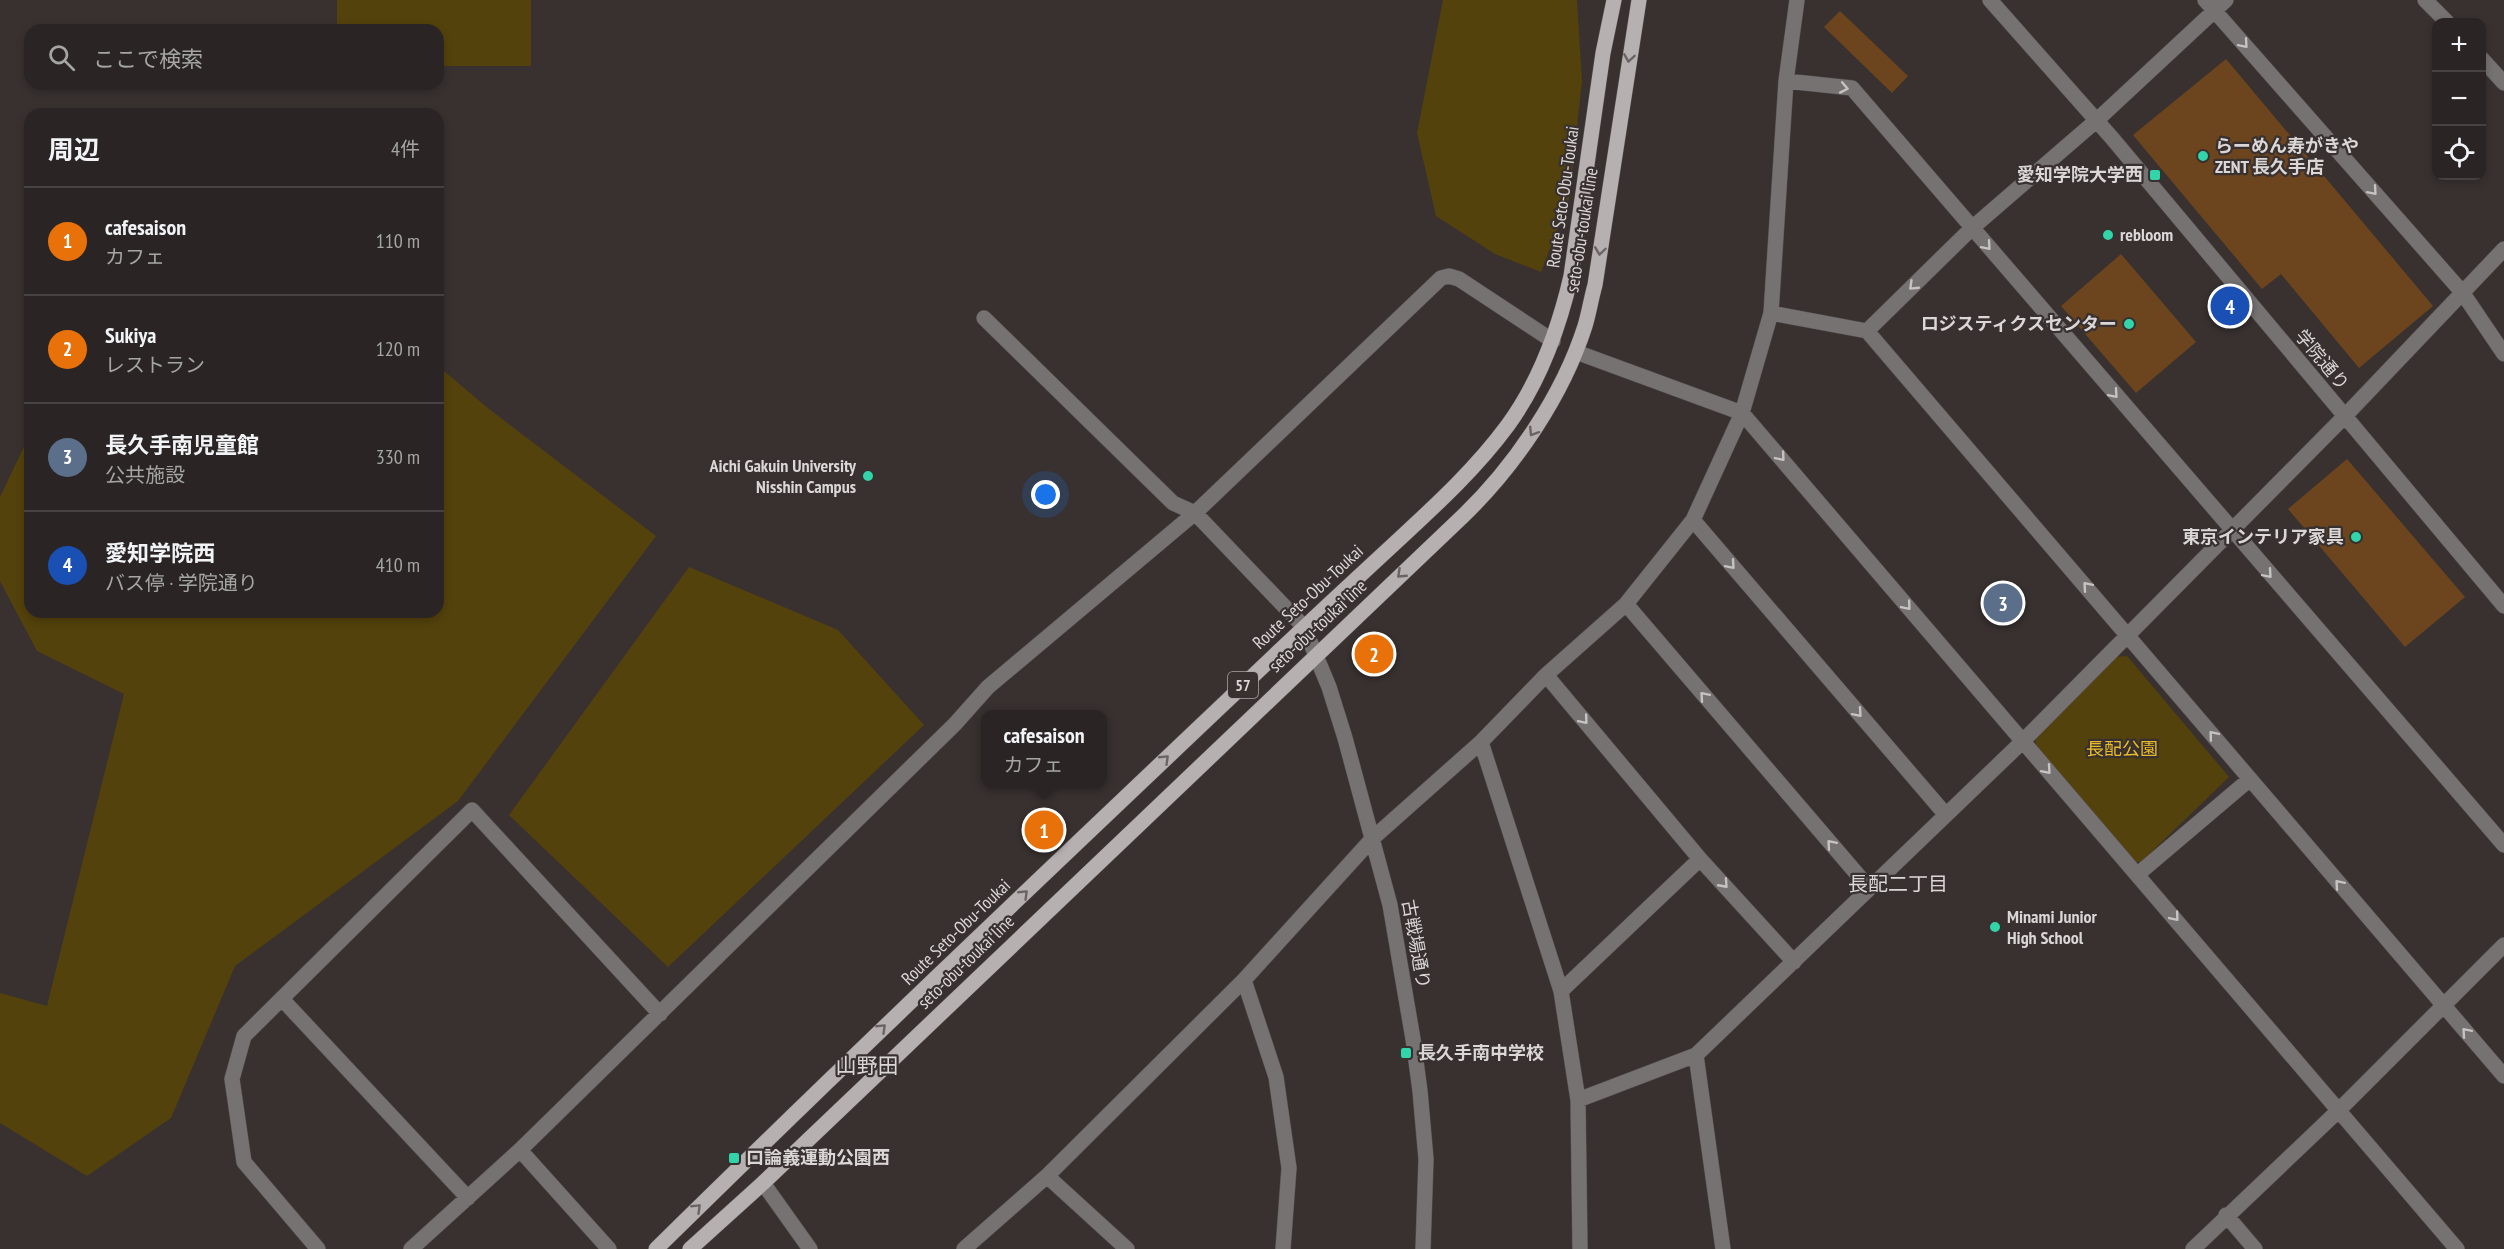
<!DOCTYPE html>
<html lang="ja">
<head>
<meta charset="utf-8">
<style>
	body { margin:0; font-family:"PT Sans Narrow","Noto Sans JP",sans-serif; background:#363131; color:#f1f3f6 }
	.controls { position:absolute; right:18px; top:18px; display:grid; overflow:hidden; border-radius:12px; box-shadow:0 3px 9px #0003 }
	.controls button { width:54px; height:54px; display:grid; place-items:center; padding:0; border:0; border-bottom:2px solid #464241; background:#2a2524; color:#f1f3f6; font:30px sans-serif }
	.you { position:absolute; left:1046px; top:495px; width:21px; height:21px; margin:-15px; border:4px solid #fff; border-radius:50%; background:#1a73e8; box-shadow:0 0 0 9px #1a73e833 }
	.badge { display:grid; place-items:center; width:39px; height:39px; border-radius:50%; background:#32d4a9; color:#fff; font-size:20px; font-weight:700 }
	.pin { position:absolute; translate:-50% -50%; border:3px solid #fff; box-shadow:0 2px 6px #0006 }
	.popup { position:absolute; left:981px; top:710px; width:126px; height:78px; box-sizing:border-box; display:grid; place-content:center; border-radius:12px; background:#2a2524; filter:drop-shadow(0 2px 4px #0005); font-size:20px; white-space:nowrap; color:#a5a5a6 }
	.popup b { font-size:22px; color:#f1f3f6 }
	.popup::after { content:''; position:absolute; left:50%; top:100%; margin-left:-12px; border:12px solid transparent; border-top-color:#2a2524 }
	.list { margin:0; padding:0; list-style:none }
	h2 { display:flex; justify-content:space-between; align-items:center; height:78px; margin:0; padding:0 24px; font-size:26px }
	h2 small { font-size:20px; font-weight:400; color:#a5a5a6 }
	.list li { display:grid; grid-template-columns:39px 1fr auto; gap:18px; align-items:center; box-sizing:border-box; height:108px; padding:0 24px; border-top:2px solid #464241 }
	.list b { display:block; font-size:22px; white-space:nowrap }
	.list p { margin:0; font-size:20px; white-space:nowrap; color:#a5a5a6 }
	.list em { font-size:20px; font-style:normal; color:#a5a5a6 }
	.icon { flex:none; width:33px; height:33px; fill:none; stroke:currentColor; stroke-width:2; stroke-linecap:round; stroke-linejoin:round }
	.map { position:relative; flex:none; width:2504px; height:1249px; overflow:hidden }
	.search { position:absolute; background:#2a2524; box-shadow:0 3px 9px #0003; left:24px; top:24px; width:420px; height:66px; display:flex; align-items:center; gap:15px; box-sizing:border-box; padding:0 21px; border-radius:18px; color:#a5a5a6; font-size:22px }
	.panel { position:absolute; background:#2a2524; box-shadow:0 3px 9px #0003; left:24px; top:108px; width:420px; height:510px; border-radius:18px }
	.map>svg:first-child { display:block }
</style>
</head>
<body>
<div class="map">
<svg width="2504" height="1249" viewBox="0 0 2504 1249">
	<rect width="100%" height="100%" fill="#383130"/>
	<!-- green -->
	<path fill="#54420c" d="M 337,0 L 531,0 L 531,66 L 438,66 L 438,30 L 337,30 Z
		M 1443,0 L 1577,0 L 1582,81 L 1569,199 L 1541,272 L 1495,254 L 1436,216 L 1417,133 Z
		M 438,366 L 489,409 L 656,536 L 458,801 L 235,966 L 171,1118 L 87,1176 L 0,1123 L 0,993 L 47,1006 L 124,694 L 37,651 L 0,581 L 0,497 L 30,434 L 30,612 L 438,612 Z
		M 689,567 L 838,630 L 924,725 L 668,967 L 509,815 Z
		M 2127,656 L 2229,777 L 2141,862 L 2136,862 L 2035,747 L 2036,739 L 2112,657 Z"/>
	<!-- building -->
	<path fill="#6c451e" d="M 1840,11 L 1908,76 L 1892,93 L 1824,27 Z
		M 2226,59 L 2433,306 L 2359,368 L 2281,274 L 2262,289 L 2133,135 Z
		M 2121,254 L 2196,342 L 2136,393 L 2061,306 Z
		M 2347,459 L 2465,597 L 2405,647 L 2288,509 Z"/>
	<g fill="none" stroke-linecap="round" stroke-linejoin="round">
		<defs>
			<path id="minor" d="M 1990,0 L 2112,138 L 2504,606
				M 2205,0 L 2462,292 L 2504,354
				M 2425,0 L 2447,22
				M 2482,59 L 2504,83
				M 1786,81 L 1852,88 L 2504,845
				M 1771,313 L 1867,331 L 2504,1076
				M 984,318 L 1173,503 L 1195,513 L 1304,627 L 1329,687 L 1345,738 L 1390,905 L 1413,1039 L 1420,1091 L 1426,1159 L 1423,1249
				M 1867,331 L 1972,228 L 2097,120 L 2226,0
				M 1576,352 L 1742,413 L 2457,1249
				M 1693,520 L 1946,815
				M 1626,604 L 1869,888
				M 1546,675 L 1700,859 L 1794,962
				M 1481,742 L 1561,991 L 1578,1100 L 1580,1249
				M 2138,874 L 2250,779
				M 1244,980 L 1276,1077 L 1289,1168 L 1283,1249
				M 1561,991 L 1700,859
				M 282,999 L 468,1198
				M 1696,1055 L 1723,1249
				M 1578,1100 L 1696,1055 L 2022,742 L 2344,417 L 2504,249
				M 520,1150 L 609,1249
				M 1047,1176 L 1127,1249
				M 763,1183 L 810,1249
				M 2226,1215 L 2255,1249
				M 318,1249 L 244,1162 L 232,1079 L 244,1036 L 472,810 L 660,1014
				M 411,1249 L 520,1150 L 955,724 L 988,687 L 1195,513 L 1441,278 L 1449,276 L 1459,279 L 1553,341
				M 964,1249 L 1047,1176 L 1244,980 L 1373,838 L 1481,742 L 1546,675 L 1626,604 L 1693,520 L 1742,413 L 1771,313 L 1786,81 L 1797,0
				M 2193,1249 L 2338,1111 L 2504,945"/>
			<path id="major" d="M 656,1249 C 846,1062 1039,879 1233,695 C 1282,648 1331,602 1381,556 C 1426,514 1472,474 1508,425 C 1540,381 1559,328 1571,276 L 1603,53 L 1614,0
				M 690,1249 L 763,1183 L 1463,516 C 1515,466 1563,395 1585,326 C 1589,313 1591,299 1595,285 L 1639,0"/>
		</defs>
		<!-- minor casing -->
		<use href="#minor" stroke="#554f4e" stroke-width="16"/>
		<!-- major casing -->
		<use href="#major" stroke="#554f4e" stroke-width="16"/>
		<!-- minor -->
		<use href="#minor" stroke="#767272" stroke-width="15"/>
		<!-- major -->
		<use href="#major" stroke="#b7b0b1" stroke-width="15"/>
	</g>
	<!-- one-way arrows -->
	<defs><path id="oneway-chevron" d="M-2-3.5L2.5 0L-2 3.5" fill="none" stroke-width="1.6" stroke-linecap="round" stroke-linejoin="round" transform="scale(1.5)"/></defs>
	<g stroke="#c7c3c2">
		<use href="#oneway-chevron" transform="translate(2244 44) rotate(49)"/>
		<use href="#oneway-chevron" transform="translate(1844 88) rotate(11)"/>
		<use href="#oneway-chevron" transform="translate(2373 191) rotate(49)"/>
		<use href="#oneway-chevron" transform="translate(1987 246) rotate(49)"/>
		<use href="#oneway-chevron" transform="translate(1913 286) rotate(136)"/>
		<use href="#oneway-chevron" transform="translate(2114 394) rotate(49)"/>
		<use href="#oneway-chevron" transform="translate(1781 457) rotate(50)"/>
		<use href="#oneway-chevron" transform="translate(1731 565) rotate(49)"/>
		<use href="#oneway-chevron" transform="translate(2268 574) rotate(49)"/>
		<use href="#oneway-chevron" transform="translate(2087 586) rotate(-131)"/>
		<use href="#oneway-chevron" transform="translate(1907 606) rotate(50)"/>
		<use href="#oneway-chevron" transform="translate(1704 696) rotate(-131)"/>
		<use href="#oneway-chevron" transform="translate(1858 713) rotate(49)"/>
		<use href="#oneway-chevron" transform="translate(1584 720) rotate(50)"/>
		<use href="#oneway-chevron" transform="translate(2213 735) rotate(-130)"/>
		<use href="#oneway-chevron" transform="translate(2047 770) rotate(49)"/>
		<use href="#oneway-chevron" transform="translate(1831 844) rotate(-131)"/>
		<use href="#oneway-chevron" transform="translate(1724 884) rotate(48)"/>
		<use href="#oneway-chevron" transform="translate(2339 884) rotate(-131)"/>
		<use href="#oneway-chevron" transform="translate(2175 917) rotate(50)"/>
		<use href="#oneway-chevron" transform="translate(2466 1032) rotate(-131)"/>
	</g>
	<g stroke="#6b6464">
		<use href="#oneway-chevron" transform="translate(1629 58) rotate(99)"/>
		<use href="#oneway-chevron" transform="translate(1600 251) rotate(98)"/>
		<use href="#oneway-chevron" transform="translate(1533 432) rotate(122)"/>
		<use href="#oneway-chevron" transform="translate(1401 574) rotate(137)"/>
		<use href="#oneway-chevron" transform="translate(1165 759) rotate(-44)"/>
		<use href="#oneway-chevron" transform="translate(1024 894) rotate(-44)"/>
		<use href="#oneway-chevron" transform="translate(882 1028) rotate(-44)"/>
		<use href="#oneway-chevron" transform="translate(697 1208) rotate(-44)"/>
	</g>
	<!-- markers -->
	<g fill="#32d4a9" stroke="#383130" stroke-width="2">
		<circle cx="2203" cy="156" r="6"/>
		<rect x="2149" y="169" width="12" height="12" rx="3"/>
		<circle cx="2108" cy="235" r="6"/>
		<circle cx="2129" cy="324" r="6"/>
		<circle cx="868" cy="476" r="6"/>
		<circle cx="2356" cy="537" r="6"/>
		<circle cx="1995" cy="927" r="6"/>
		<rect x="1400" y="1047" width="12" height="12" rx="3"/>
		<rect x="728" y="1152" width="12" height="12" rx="3"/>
	</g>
	<g text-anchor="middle" stroke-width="4.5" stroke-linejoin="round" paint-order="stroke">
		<!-- shield labels -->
		<rect fill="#383130" stroke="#aaa5a4" stroke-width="1.5" x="1228" y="672" width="30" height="26" rx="4.5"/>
		<g font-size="16" font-weight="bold" fill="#dbd7d6">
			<text x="1243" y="691">57</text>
		</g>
		<!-- poi labels -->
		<g font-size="18" font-weight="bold" fill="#dbd7d6" stroke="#383130" text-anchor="start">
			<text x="2215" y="152">らーめん寿がきや<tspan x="2215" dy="21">ZENT 長久手店</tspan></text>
			<text x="2143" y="181" text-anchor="end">愛知学院大学西</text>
			<text x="2120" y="241">rebloom</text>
			<text x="2117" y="330" text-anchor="end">ロジスティクスセンター</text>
			<text x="856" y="472" text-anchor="end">Aichi Gakuin University<tspan x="856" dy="21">Nisshin Campus</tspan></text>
			<text x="2344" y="543" text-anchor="end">東京インテリア家具</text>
			<text x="2007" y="923">Minami Junior<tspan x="2007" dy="21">High School</tspan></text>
			<text x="1418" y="1059">長久手南中学校</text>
			<text x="746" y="1164">口論義運動公園西</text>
		</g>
		<!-- street labels -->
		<g font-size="18" fill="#dbd7d6" stroke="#383130">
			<text transform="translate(1563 197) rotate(-82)" y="6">Route Seto-Obu-Toukai</text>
			<text transform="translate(1582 230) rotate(-81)" y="6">seto-obu-toukai line</text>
			<text transform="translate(2322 360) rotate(50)" y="6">学院通り</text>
			<text transform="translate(1308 597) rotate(-43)" y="6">Route Seto-Obu-Toukai</text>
			<text transform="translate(1318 626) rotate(-43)" y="6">seto-obu-toukai line</text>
			<text transform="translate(956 932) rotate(-44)" y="6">Route Seto-Obu-Toukai</text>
			<text transform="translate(1416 944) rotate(80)" y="6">古戦場通り</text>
			<text transform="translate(966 962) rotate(-44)" y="6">seto-obu-toukai line</text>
		</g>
		<!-- park labels -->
		<g font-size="18" fill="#e9bb29" stroke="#383130">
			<text x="2122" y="755">長配公園</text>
		</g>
		<!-- neighbourhood labels -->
		<g font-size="20" fill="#dbd7d6" stroke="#383130">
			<text x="1898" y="891">長配二丁目</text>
		</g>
		<!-- quarter labels -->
		<g font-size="21" fill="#dbd7d6" stroke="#383130">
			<text x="867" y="1073">山野田</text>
		</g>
	</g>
</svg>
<div class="controls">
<button>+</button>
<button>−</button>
<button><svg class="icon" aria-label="locate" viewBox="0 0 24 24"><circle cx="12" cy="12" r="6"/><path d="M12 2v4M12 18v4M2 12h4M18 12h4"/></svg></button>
</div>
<div class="you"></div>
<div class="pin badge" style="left:1044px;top:830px;background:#e8710a">1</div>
<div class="popup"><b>cafesaison</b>カフェ</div>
<div class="pin badge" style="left:1374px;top:654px;background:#e8710a">2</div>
<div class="pin badge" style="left:2003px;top:603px;background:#5c6f8a">3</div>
<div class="pin badge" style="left:2230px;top:306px;background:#1a4fb4">4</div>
<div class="search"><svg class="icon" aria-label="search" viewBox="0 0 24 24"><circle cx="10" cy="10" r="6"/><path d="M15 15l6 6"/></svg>ここで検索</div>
<section class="panel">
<h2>周辺<small>4件</small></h2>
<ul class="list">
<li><span class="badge" style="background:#e8710a">1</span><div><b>cafesaison</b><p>カフェ</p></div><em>110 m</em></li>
<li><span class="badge" style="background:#e8710a">2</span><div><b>Sukiya</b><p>レストラン</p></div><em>120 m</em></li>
<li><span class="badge" style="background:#5c6f8a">3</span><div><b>長久手南児童館</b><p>公共施設</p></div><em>330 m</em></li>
<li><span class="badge" style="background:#1a4fb4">4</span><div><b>愛知学院西</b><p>バス停 · 学院通り</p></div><em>410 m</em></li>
</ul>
</section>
</div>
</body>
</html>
